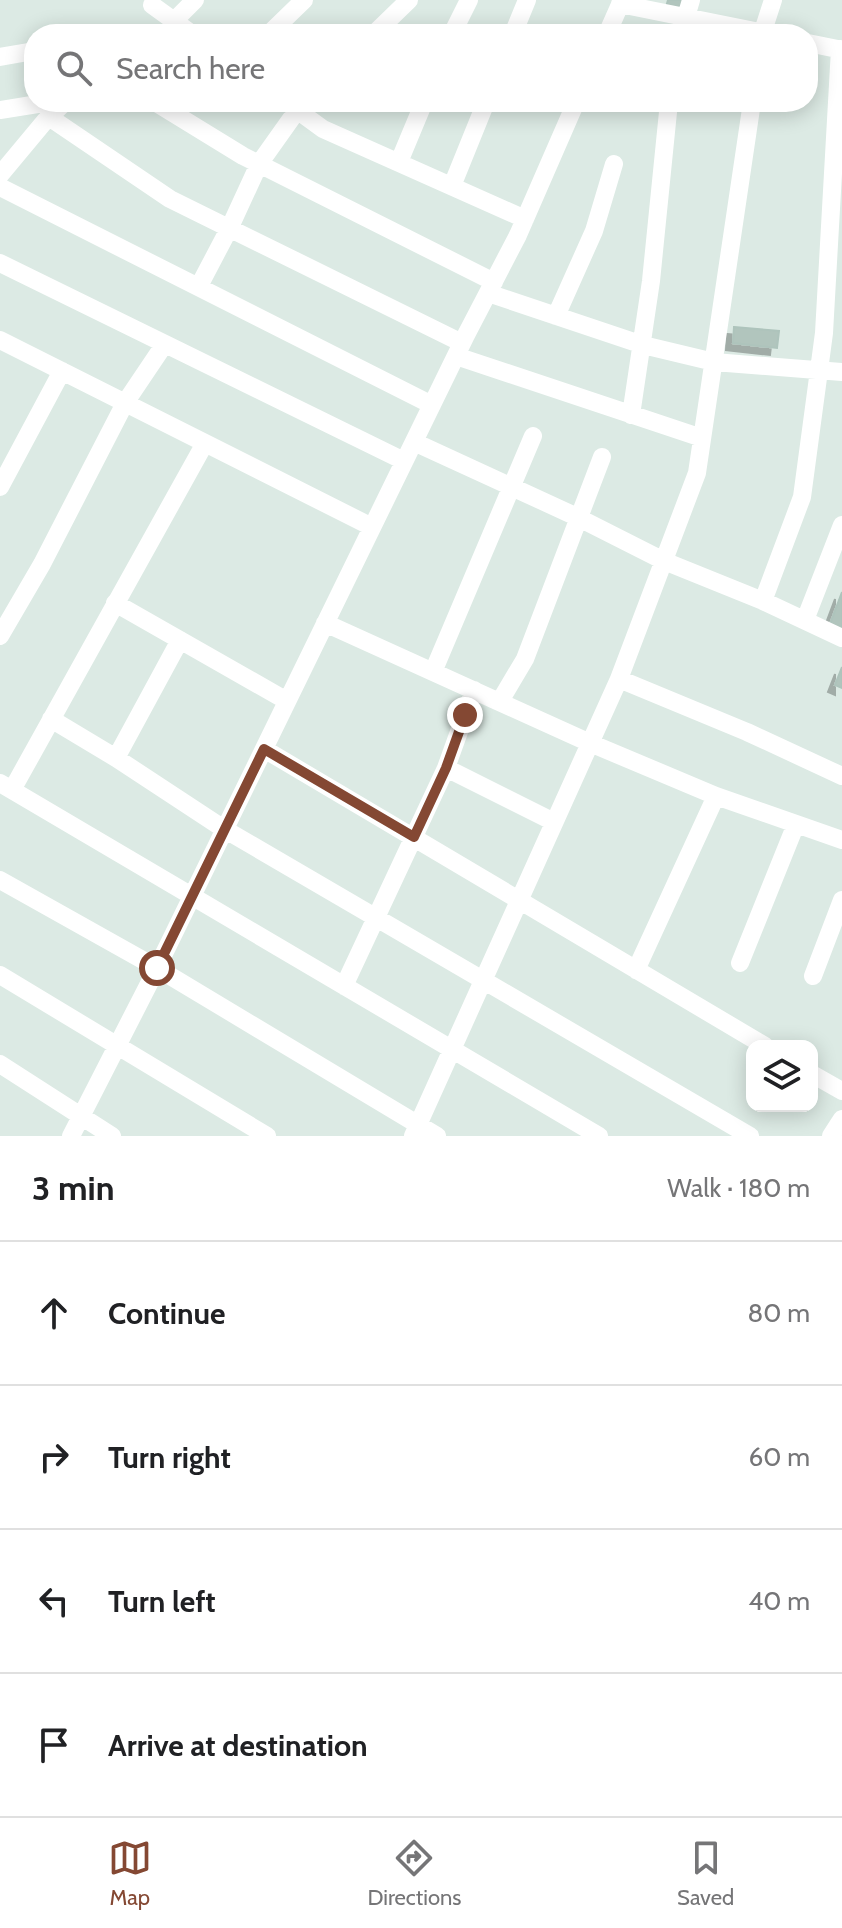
<!DOCTYPE html>
<html lang="en">
<head>
<meta charset="utf-8">
<style>
	body { margin:0; font-family:Cabin,sans-serif; background:#f6f6f6; color:#202124 }
	.controls { position:absolute; right:24px; bottom:24px; display:grid; overflow:hidden; border-radius:16px; box-shadow:0 4px 20px #0003 }
	.controls button { width:72px; height:72px; display:grid; place-items:center; padding:0; border:0; border-bottom:2px solid #e0e0e0; background:#fff; color:#202124; font:40px sans-serif }
	.stop { position:absolute; width:24px; height:24px; margin:-18px; border:6px solid #844833; border-radius:50%; background:#fff }
	.stop.end { background:#844833; border-color:#fff; box-shadow:0 2px 8px #0008 }
	.list { margin:0; padding:0; list-style:none }
	h2 { display:flex; justify-content:space-between; align-items:center; height:104px; margin:0; padding:0 32px; font-size:34px }
	h2 small { font-size:26px; font-weight:400; color:#757577 }
	.list li { display:grid; grid-template-columns:52px 1fr auto; gap:24px; align-items:center; box-sizing:border-box; height:144px; padding:0 32px; border-top:2px solid #e0e0e0 }
	.list b { display:block; font-size:30px; white-space:nowrap }
	.list em { font-size:26px; font-style:normal; color:#757577 }
	.icon { flex:none; width:44px; height:44px; fill:none; stroke:currentColor; stroke-width:2; stroke-linecap:round; stroke-linejoin:round }
	.map { position:relative; flex:none; width:842px; height:1136px; overflow:hidden }
	.search { position:absolute; background:#fff; box-shadow:0 4px 20px #0003; left:24px; right:24px; top:24px; height:88px; display:flex; align-items:center; gap:20px; box-sizing:border-box; padding:0 28px; border-radius:32px; color:#757577; font-size:30px }
	.sheet { height:680px; background:#fff }
	nav { display:flex; justify-content:space-around; align-items:center; box-sizing:border-box; height:112px; border-top:2px solid #e0e0e0; background:#fff; font-size:22px; color:#757577 }
	nav a { display:grid; justify-items:center; gap:4px }
	nav .on { color:#844833 }
	.map>svg:first-child { display:block }
</style>
</head>
<body>
<div class="map">
<svg width="842" height="1136" viewBox="0 0 842 1136">
	<defs>
		<filter id="shadow"><feDropShadow dx="-7" dy="7" stdDeviation="0" flood-color="#0004"/></filter>
	</defs>
	<rect width="100%" height="100%" fill="#dceae4"/>
	<!-- building -->
	<path fill="#b1c5bd" stroke="#aec4bc" stroke-width="2" filter="url(#shadow)" d="M 668,0 L 688,0 L 684,13 L 666,7 Z
		M 686,26 L 711,31 L 711,34 L 685,34 Z
		M 734,327 L 779,331 L 777,348 L 733,343 Z
		M 842,592 L 842,632 L 829,627 Z
		M 842,667 L 842,688 L 835,685 Z"/>
	<g fill="none" stroke-linecap="round" stroke-linejoin="round">
		<!-- minor -->
		<path stroke="#fff" stroke-width="18" d="M 620,4 L 769,34
			M 152,5 L 192,34
			M 174,21 L 195,0
			M 269,34 L 304,0
			M 374,34 L 409,0
			M 452,34 L 469,0
			M 513,34 L 527,0
			M 607,34 L 622,0
			M 681,34 L 691,0
			M 762,34 L 773,0
			M 808,43 L 842,50
			M 0,57 L 34,51
			M 155,102 L 243,156 L 494,282
			M 286,102 L 323,129 L 525,219
			M 0,110 L 50,102
			M 49,117 L 170,199 L 462,343
			M 399,162 L 424,102
			M 0,175 L 45,121 L 65,102
			M 452,186 L 486,102
			M 0,187 L 432,405
			M 0,263 L 404,461
			M 199,286 L 230,227 L 259,164 L 303,102
			M 488,293 L 643,345 L 714,362 L 842,372
			M 556,316 L 594,231 L 614,164
			M 0,340 L 372,527
			M 456,356 L 702,438
			M 631,415 L 651,281 L 669,102
			M 414,442 L 577,517 L 664,561 L 763,601 L 842,638
			M 0,487 L 62,371
			M 763,601 L 802,497 L 824,333 L 840,49
			M 115,603 L 287,701
			M 805,620 L 842,525
			M 325,623 L 590,743 L 716,796 L 842,840
			M 0,636 L 42,564 L 125,403 L 164,345
			M 433,672 L 533,436
			M 619,679 L 747,732 L 842,776
			M 500,701 L 525,659 L 602,457
			M 51,719 L 116,758 L 224,829 L 750,1136
			M 264,749 L 765,1046
			M 116,758 L 180,640
			M 446,768 L 554,822
			M 0,783 L 599,1136
			M 12,790 L 205,443
			M 0,880 L 157,968 L 437,1136
			M 740,963 L 796,824
			M 636,970 L 716,796
			M 0,975 L 267,1136
			M 813,976 L 842,900
			M 344,986 L 446,768 L 474,690
			M 0,1064 L 112,1136
			M 812,1074 L 842,1091
			M 71,1136 L 157,968 L 466,335 L 518,235 L 576,102
			M 413,1136 L 619,679 L 697,473 L 752,102
			M 831,1136 L 842,1119"/>
	</g>
	<g fill="none" stroke-linecap="round" stroke-linejoin="round">
		<!-- route -->
		<path stroke="#844833" stroke-width="10" d="M 157,968 L 264,749 L 414,837 L 446,768 L 465,715"/>
	</g>
</svg>
<div class="controls">
<button><svg class="icon" aria-label="layers" viewBox="0 0 24 24"><path d="M12 4l9 5-9 5-9-5zM3 14l9 5 9-5"/></svg></button>
</div>
<div class="stop" style="left:157px;top:968px"></div>
<div class="stop end" style="left:465px;top:715px"></div>
<div class="search"><svg class="icon" aria-label="search" viewBox="0 0 24 24"><circle cx="10" cy="10" r="6"/><path d="M15 15l6 6"/></svg>Search here</div>
</div>
<section class="sheet">
<h2>3 min<small>Walk · 180 m</small></h2>
<ul class="list">
<li><svg class="icon" aria-label="ahead" viewBox="0 0 24 24"><path d="M12 20V5M6 11l6-6 6 6"/></svg><div><b>Continue</b></div><em>80 m</em></li>
<li><svg class="icon" aria-label="right" viewBox="0 0 24 24"><path d="M7 20v-9h11M14 6l5 5-5 5"/></svg><div><b>Turn right</b></div><em>60 m</em></li>
<li><svg class="icon" aria-label="left" viewBox="0 0 24 24"><path d="M17 20v-9H6M10 6l-5 5 5 5"/></svg><div><b>Turn left</b></div><em>40 m</em></li>
<li><svg class="icon" aria-label="arrive" viewBox="0 0 24 24"><path d="M6 21V4h12l-3 4 3 4H6"/></svg><div><b>Arrive at destination</b></div></li>
</ul>
</section>
<nav>
<a class="on"><svg class="icon" aria-label="map" viewBox="0 0 24 24"><path d="M3 6l6-2 6 2 6-2v14l-6 2-6-2-6 2zM9 4v14M15 6v14"/></svg>Map</a>
<a><svg class="icon" aria-label="directions" viewBox="0 0 24 24"><path d="M12 3l9 9-9 9-9-9zM9 14v-3h6M13 9l2 2-2 2"/></svg>Directions</a>
<a><svg class="icon" aria-label="saved" viewBox="0 0 24 24"><path d="M7 4h10v16l-5-4-5 4z"/></svg>Saved</a>
</nav>
</body>
</html>
